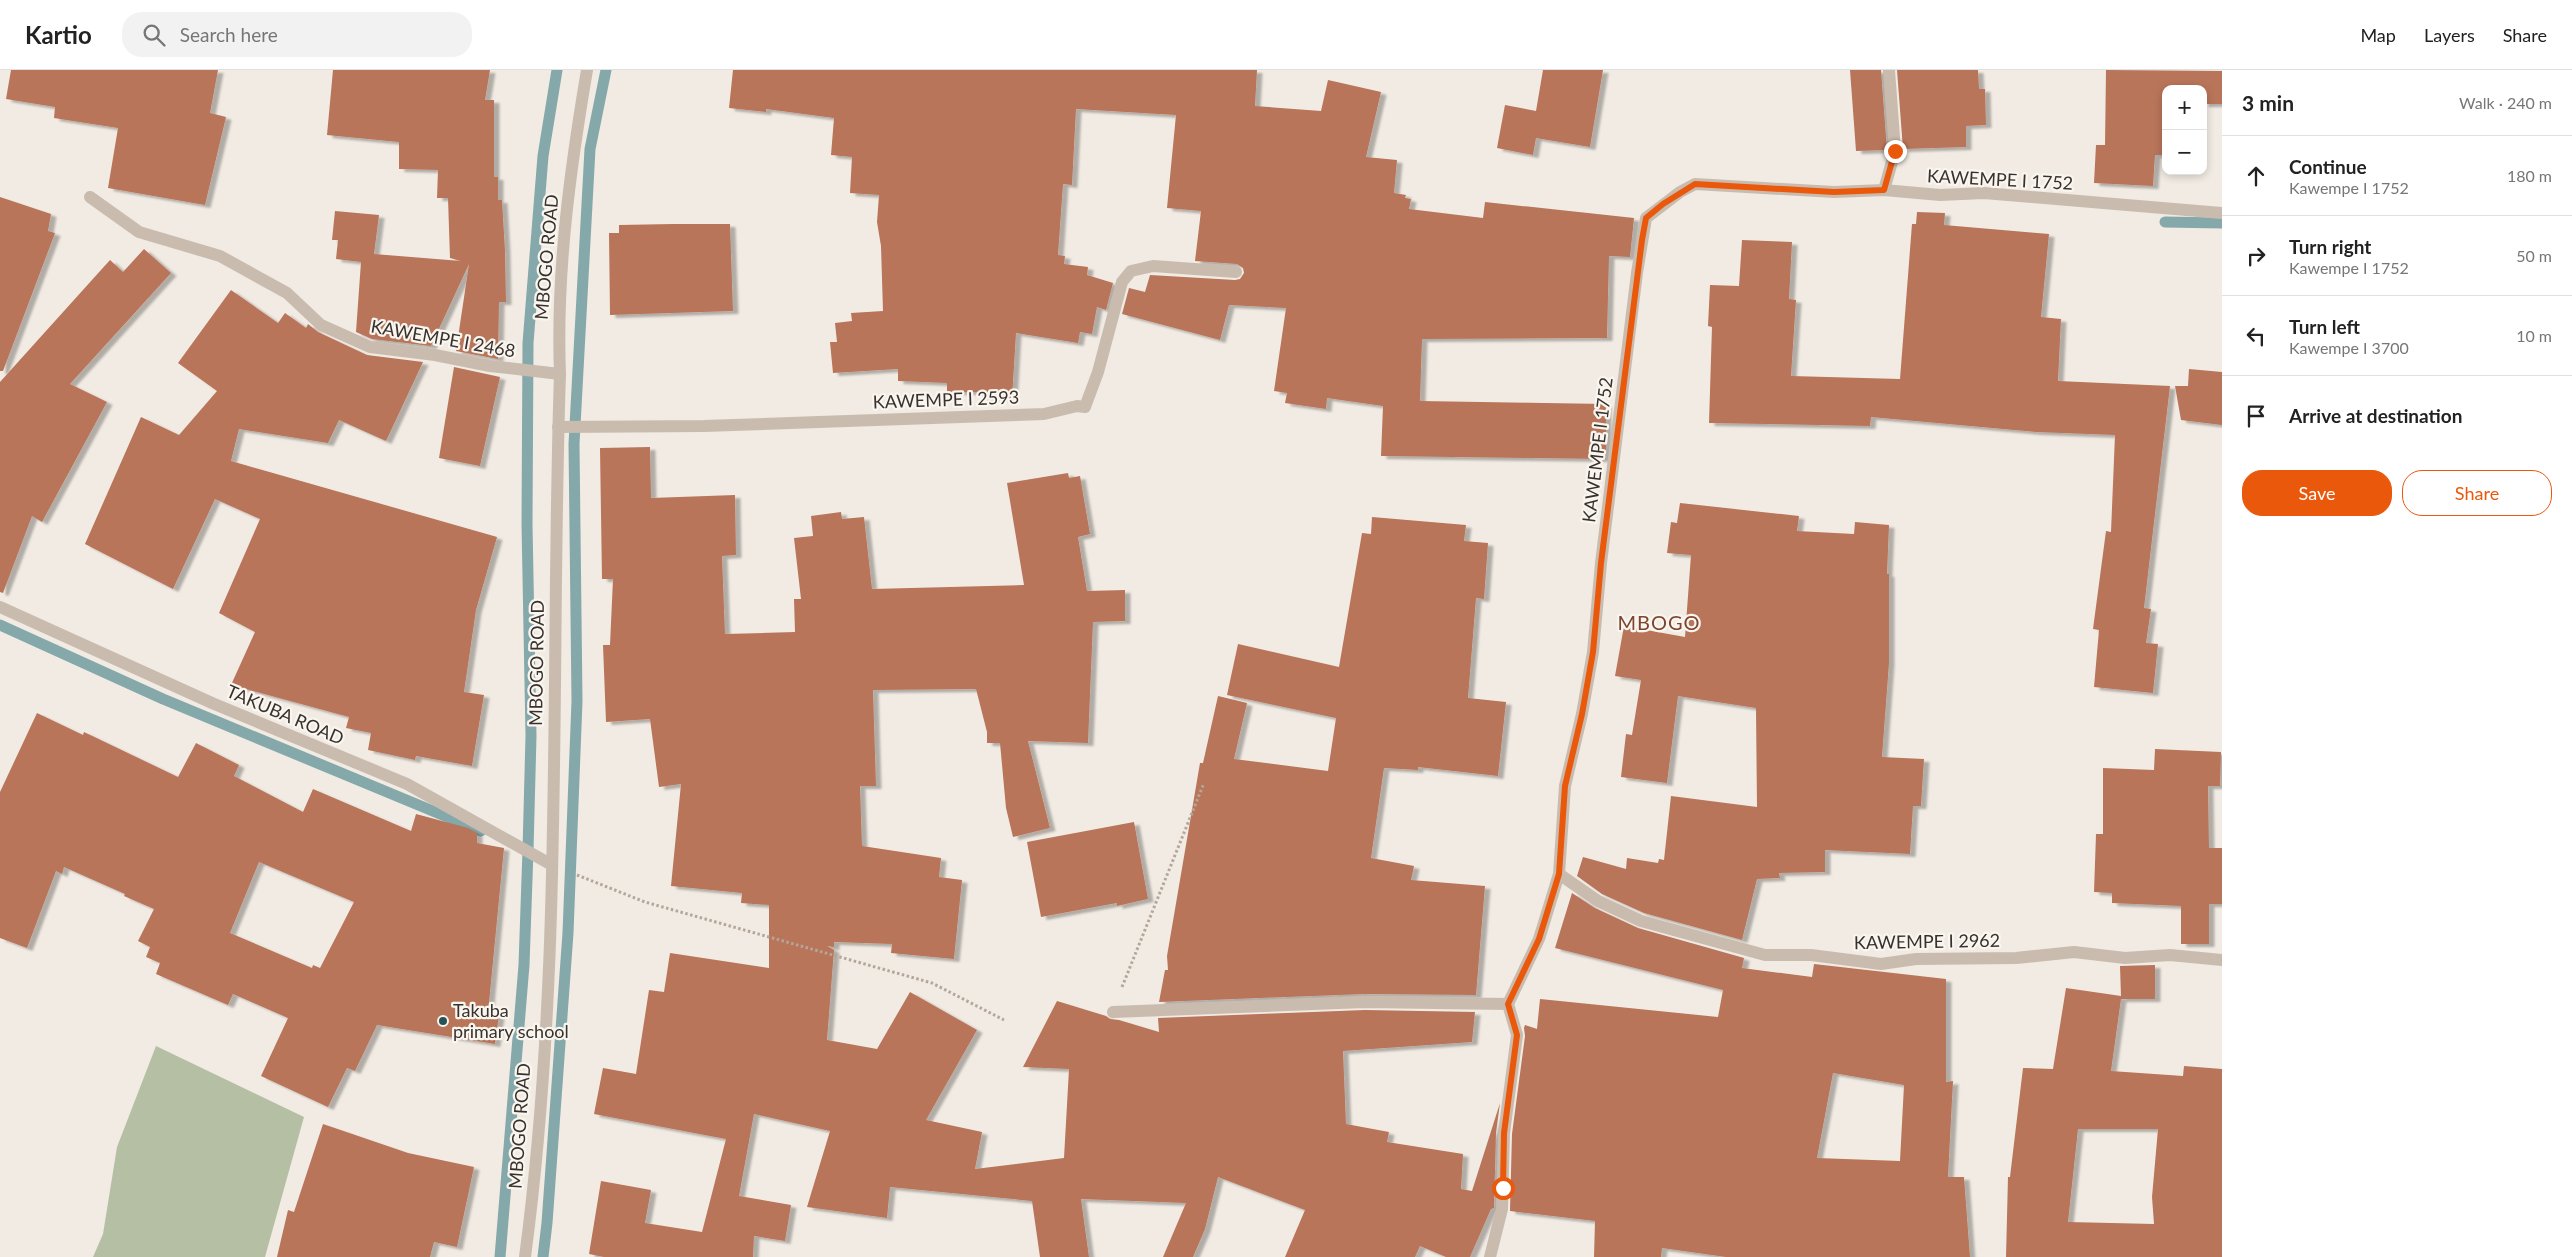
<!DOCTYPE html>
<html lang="en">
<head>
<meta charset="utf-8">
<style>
	body { margin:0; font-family:Lato,sans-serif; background:#f2f2f2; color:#222 }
	.controls { position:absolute; right:15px; top:15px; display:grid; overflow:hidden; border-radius:10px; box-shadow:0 2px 8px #0003 }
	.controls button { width:45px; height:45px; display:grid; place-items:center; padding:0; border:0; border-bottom:1px solid #e0e0e0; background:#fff; color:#222; font:25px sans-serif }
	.stop { position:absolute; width:15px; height:15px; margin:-11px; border:4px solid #ea580c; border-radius:50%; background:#fff }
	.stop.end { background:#ea580c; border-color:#fff; box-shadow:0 1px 5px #0008 }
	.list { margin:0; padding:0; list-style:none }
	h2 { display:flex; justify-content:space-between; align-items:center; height:65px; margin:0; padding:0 20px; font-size:21px }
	h2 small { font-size:16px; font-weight:400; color:#767676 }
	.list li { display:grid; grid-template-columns:32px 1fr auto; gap:15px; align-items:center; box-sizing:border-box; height:80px; padding:0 20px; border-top:1px solid #e0e0e0 }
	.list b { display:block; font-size:19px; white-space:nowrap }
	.list p { margin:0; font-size:16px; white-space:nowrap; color:#767676 }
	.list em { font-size:16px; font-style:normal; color:#767676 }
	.actions { display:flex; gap:10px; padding:15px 20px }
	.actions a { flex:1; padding:11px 0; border:1px solid #ea580c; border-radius:20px; text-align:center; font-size:18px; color:#ea580c }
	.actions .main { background:#ea580c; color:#fff }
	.icon { flex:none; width:28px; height:28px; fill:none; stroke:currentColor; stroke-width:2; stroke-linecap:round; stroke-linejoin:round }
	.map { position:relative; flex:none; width:2222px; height:1187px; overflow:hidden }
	header { display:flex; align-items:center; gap:30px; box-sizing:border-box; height:70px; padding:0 25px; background:#fff; border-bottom:1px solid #e0e0e0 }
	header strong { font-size:24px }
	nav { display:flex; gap:28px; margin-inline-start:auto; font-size:18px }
	.search { width:350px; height:45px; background:#f2f2f2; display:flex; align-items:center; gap:12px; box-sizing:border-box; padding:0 18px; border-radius:20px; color:#767676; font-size:19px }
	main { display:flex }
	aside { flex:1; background:#fff }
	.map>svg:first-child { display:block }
</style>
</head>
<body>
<header>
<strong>Kartio</strong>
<div class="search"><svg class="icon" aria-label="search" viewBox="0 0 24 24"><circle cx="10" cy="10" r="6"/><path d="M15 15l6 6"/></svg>Search here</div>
<nav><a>Map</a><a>Layers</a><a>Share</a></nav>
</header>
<main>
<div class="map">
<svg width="2222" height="1187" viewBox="0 0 2222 1187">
	<defs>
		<filter id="shadow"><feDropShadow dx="5.5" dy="3" stdDeviation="1" flood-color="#0004"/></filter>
	</defs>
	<rect width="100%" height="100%" fill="#f1ebe3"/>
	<!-- green -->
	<path fill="#b5bfa4" d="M 156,976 L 304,1047 L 265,1187 L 93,1187 L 103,1164 L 117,1077 Z"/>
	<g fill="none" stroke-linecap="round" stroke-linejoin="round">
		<!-- stream -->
		<path stroke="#85a8ab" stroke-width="11" d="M 2165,152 L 2222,153
			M 0,555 L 163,629 L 481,761
			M 500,1187 L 524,895 L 528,780 L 531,666 L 527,454 L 528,273 L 543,86 L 557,0
			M 543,1187 L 547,1153 L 568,863 L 577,631 L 574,374 L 590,79 L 606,0"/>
	</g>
	<!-- building -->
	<path fill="#b9745a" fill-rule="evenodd" filter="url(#shadow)" d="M 11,0 L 218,0 L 210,43 L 226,47 L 205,135 L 108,118 L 118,58 L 54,48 L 55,37 L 6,29 Z
		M 333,0 L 490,0 L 485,30 L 494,30 L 494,107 L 498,107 L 498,130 L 502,130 L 505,181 L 506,232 L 499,232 L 498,289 L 456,281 L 469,194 L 431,276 L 372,269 L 356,262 L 361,192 L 336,189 L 338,170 L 332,170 L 335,141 L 379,145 L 374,184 L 461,191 L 450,188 L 448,128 L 437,128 L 438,100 L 399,99 L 399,72 L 327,65 Z
		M 733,0 L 1257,0 L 1255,36 L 1321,41 L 1328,10 L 1381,22 L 1366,87 L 1397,90 L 1394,123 L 1406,125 L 1405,128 L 1411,129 L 1409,139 L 1483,148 L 1485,132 L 1634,148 L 1630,187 L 1609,186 L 1607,268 L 1422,269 L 1420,331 L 1606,334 L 1606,389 L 1381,386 L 1383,336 L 1327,328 L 1326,339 L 1285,333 L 1287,323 L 1274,321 L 1286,238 L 1229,235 L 1220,270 L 1122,244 L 1129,218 L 1145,222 L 1150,205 L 1235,210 L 1240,209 L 1244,203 L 1243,198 L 1237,194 L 1195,191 L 1201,141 L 1167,138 L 1176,45 L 1076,39 L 1072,115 L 1063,114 L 1058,185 L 1065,186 L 1064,194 L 1088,197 L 1087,205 L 1113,213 L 1106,240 L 1097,237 L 1092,264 L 1080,262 L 1078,273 L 1016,263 L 1012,329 L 982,327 L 982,322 L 947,322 L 947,313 L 898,311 L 898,299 L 833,303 L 830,272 L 837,272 L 835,253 L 852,251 L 851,243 L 883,241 L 881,176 L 877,152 L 879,125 L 850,123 L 852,87 L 831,85 L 834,48 L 766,39 L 766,42 L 729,38 Z
		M 1543,0 L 1603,0 L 1590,77 L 1536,68 L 1533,85 L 1497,78 L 1505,35 L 1536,41 Z
		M 1850,0 L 1881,0 L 1887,80 L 1856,81 Z
		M 1897,0 L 1978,0 L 1979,19 L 1985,19 L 1986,55 L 1966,56 L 1966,77 L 1903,79 Z
		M 2106,0 L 2222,1 L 2222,34 L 2203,34 L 2203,19 L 2166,19 L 2166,85 L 2155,85 L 2153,116 L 2094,113 L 2096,75 L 2105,75 Z
		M 0,127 L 51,144 L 48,161 L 55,163 L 3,301 L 0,301 Z
		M 1917,142 L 1945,143 L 1944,155 L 2049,164 L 2041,247 L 2061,249 L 2058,311 L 2170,316 L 2144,538 L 2151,539 L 2146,573 L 2158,574 L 2153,623 L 2094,617 L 2099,560 L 2093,559 L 2106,461 L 2111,462 L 2115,365 L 2036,362 L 1871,347 L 1870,356 L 1709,353 L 1712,257 L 1708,256 L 1710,215 L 1739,216 L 1742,170 L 1792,172 L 1789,229 L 1796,230 L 1791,306 L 1900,309 L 1912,154 L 1916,154 Z
		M 673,154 L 730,154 L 733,241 L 610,245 L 609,163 L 619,163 L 619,155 Z
		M 144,179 L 171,203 L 70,314 L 107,332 L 42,452 L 32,446 L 3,523 L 0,522 L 0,312 L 110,190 L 123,202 Z
		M 231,220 L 278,253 L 285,243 L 306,258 L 308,254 L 318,262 L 367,285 L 423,292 L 386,371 L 339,350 L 328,373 L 239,359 L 231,391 L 497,467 L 476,540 L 464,622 L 484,625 L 472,696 L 416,686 L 415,690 L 368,680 L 371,663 L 346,658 L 349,647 L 231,615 L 255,562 L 219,543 L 260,449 L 215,429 L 173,519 L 85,474 L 141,347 L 179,365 L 217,321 L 178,293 Z
		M 454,297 L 500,307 L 480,396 L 439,388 Z
		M 2189,299 L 2222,302 L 2222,355 L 2181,350 L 2175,316 L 2188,316 Z
		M 650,377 L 651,428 L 735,425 L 736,485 L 722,486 L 725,564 L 795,562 L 794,529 L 801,529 L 794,468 L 813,466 L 811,446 L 841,442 L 842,449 L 864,447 L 872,519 L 1024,515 L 1007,413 L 1068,403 L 1069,408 L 1080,406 L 1090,464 L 1078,467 L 1087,521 L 1125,520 L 1125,551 L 1093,552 L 1088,673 L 1028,671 L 1050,758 L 1013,767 L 1006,738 L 1000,673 L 987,673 L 987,662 L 976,619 L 873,620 L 876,716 L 860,716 L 862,776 L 941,788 L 939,807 L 962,810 L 954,889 L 891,883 L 892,874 L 834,872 L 834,877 L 827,876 L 834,880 L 827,970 L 877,979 L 910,922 L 977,960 L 926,1050 L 982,1062 L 975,1099 L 1064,1088 L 1069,999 L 1023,997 L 1057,931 L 1106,946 L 1110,949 L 1119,950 L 1159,962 L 1158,948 L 1365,940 L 1475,942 L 1472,972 L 1343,981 L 1346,1054 L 1389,1062 L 1387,1072 L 1463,1084 L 1461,1119 L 1472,1121 L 1500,1033 L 1496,1063 L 1494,1138 L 1491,1139 L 1470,1187 L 1446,1187 L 1420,1176 L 1415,1187 L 1285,1187 L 1305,1140 L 1218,1107 L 1205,1159 L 1193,1187 L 1163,1187 L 1186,1133 L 1081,1129 L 1089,1187 L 1040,1187 L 1032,1131 L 890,1117 L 887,1148 L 807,1137 L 830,1061 L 754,1044 L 739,1126 L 791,1135 L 785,1171 L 754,1166 L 753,1187 L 604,1187 L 589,1184 L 601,1111 L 651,1120 L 645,1153 L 702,1162 L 726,1069 L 594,1044 L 603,998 L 636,1004 L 649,920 L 664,922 L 670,883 L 769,898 L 769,835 L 741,833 L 742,823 L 671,816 L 681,714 L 659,717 L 650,649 L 606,652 L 603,575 L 610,575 L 613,509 L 602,509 L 600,378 Z
		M 1680,433 L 1799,446 L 1797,461 L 1854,464 L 1855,452 L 1889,455 L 1887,504 L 1889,504 L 1889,593 L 1882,687 L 1924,689 L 1921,736 L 1913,736 L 1910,784 L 1825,780 L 1825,802 L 1779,803 L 1780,808 L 1757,809 L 1742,870 L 1644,843 L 1602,824 L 1577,806 L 1583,787 L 1626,799 L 1627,788 L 1658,793 L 1659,789 L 1664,790 L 1671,726 L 1757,737 L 1756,638 L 1678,626 L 1667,713 L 1621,707 L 1626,664 L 1632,665 L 1641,610 L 1615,606 L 1624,556 L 1685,567 L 1691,485 L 1667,483 L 1671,452 L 1677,453 Z
		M 1372,447 L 1466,455 L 1464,471 L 1488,473 L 1484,529 L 1476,528 L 1468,628 L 1506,632 L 1498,706 L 1418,697 L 1418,700 L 1384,698 L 1371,788 L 1414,796 L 1411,810 L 1485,816 L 1476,925 L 1365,924 L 1159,932 L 1165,900 L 1168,900 L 1167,886 L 1200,693 L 1203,693 L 1218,626 L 1247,633 L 1234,689 L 1328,701 L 1336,648 L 1227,625 L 1238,574 L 1339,597 L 1362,463 L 1371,464 Z
		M 37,643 L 83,665 L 84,662 L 178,707 L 196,673 L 239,695 L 234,706 L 303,742 L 313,719 L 411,761 L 416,744 L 468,758 L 477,763 L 477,773 L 504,778 L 488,943 L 499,945 L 495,974 L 377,955 L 355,1001 L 347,998 L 328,1037 L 261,1006 L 288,948 L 233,924 L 228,935 L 156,904 L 160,893 L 146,887 L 150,877 L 138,871 L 154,839 L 124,826 L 125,824 L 64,797 L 62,804 L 56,801 L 27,878 L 0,868 L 0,722 ZM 259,792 L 354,832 L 320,898 L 313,895 L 312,898 L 230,863 Z
		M 2155,679 L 2221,682 L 2220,716 L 2208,716 L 2209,778 L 2222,778 L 2222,834 L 2209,834 L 2209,874 L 2181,874 L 2181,836 L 2112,833 L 2112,823 L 2094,822 L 2096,764 L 2103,764 L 2103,698 L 2154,700 Z
		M 1134,752 L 1148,829 L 1117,836 L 1117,833 L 1041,847 L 1027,772 Z
		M 1572,823 L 1595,838 L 1638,858 L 1744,888 L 1742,898 L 1812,907 L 1814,894 L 1946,909 L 1946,1012 L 1953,1011 L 1948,1107 L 1964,1107 L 1970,1187 L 1726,1187 L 1662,1178 L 1661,1187 L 1594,1187 L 1595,1151 L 1510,1141 L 1512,1064 L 1525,966 L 1524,958 L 1525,955 L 1537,959 L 1540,929 L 1718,947 L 1723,920 L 1555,878 ZM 1833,1003 L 1904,1015 L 1900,1091 L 1817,1088 Z
		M 2155,895 L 2155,929 L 2121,929 L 2111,1001 L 2183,1006 L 2184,996 L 2222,999 L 2222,1187 L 2006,1187 L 2008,1107 L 2010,1107 L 2023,998 L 2053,999 L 2066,918 L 2121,926 L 2120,896 ZM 2078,1059 L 2158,1059 L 2152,1127 L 2154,1154 L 2068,1152 Z
		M 323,1054 L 408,1083 L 474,1097 L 457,1177 L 434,1172 L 430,1187 L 277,1187 L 288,1140 L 294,1142 Z"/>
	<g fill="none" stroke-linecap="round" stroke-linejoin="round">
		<!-- path -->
		<path stroke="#b4a69a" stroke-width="3" stroke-dasharray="2.5 2.5" stroke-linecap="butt" d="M 577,805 L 645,832 L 932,913 L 1004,950
			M 1122,917 L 1204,713"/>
		<!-- minor -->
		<path stroke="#c9bcaf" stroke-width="12" d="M 1884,120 L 1895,81 L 1889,0
			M 90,127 L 139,162 L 220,186 L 287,223 L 321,255 L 370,277 L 435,285 L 490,296 L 560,304
			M 558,357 L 704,356 L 1044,344 L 1077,336 L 1085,337 L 1098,302 L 1122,212 L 1131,201 L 1153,196 L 1236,202
			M 0,537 L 212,633 L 407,714 L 552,795
			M 1559,804 L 1598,831 L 1641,851 L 1765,885 L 1811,885 L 1881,894 L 1916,889 L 2016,888 L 2074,882 L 2125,888 L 2170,885 L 2222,890
			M 1113,942 L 1365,932 L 1508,934
			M 1490,1187 L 1502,1139 L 1504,1063 L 1517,965 L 1508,934 L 1539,869 L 1559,804 L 1565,716 L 1582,644 L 1593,582 L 1601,493 L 1637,203 L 1646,148 L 1680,122 L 1695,114 L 1834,122 L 1884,120 L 1940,125 L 1984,123 L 2222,143"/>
		<!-- tertiary -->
		<path stroke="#c9bcaf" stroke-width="12" d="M 525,1187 C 564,894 550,598 560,304 C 556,203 570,100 587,0"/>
	</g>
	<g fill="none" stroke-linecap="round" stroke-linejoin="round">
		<!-- route -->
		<path stroke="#ea580c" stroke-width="6" d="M 1503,1118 L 1504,1063 L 1517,965 L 1508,934 L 1539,869 L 1559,804 L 1565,716 L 1582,644 L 1593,582 L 1601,493 L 1642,170 L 1646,148 L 1663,134 L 1695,114 L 1834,122 L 1884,120 L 1895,81"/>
	</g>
	<!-- markers -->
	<circle fill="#265156" stroke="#f9f5ef" stroke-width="2" cx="443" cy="951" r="5"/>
	<g text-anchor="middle" stroke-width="4.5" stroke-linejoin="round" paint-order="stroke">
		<!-- street labels -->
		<g font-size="18" fill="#39312d" stroke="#f9f5ef">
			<text transform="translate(2000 110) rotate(3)" y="6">KAWEMPE I 1752</text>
			<text transform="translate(547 187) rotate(-85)" y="6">MBOGO ROAD</text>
			<text transform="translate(443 269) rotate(10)" y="6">KAWEMPE I 2468</text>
			<text transform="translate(946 330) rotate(-2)" y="6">KAWEMPE I 2593</text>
			<text transform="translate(1598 380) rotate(-83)" y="6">KAWEMPE I 1752</text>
			<text transform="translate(537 593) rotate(-89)" y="6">MBOGO ROAD</text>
			<text transform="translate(285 645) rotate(23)" y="6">TAKUBA ROAD</text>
			<text transform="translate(1927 872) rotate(-1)" y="6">KAWEMPE I 2962</text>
			<text transform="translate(520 1056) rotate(-86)" y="6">MBOGO ROAD</text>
		</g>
		<!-- poi labels -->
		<g font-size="18" fill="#39312d" stroke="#f9f5ef" text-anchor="start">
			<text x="453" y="947">Takuba<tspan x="453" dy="21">primary school</tspan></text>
		</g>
		<!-- quarter labels -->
		<g font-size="20" letter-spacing="1" fill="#7e452f" stroke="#f9f5ef">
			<text x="1659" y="560">MBOGO</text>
		</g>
	</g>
</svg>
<div class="controls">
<button>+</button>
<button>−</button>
</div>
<div class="stop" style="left:1503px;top:1118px"></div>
<div class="stop end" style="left:1895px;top:81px"></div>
</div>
<aside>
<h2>3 min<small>Walk · 240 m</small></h2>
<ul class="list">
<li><svg class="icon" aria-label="ahead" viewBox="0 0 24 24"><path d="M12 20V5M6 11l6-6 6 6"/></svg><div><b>Continue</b><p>Kawempe I 1752</p></div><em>180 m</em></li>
<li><svg class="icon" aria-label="right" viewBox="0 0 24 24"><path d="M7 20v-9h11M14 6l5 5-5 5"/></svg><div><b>Turn right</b><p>Kawempe I 1752</p></div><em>50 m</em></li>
<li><svg class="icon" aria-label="left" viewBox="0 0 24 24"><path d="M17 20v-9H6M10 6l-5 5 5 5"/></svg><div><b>Turn left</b><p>Kawempe I 3700</p></div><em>10 m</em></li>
<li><svg class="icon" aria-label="arrive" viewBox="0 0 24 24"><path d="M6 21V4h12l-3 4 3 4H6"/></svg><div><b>Arrive at destination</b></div></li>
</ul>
<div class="actions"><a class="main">Save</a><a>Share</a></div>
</aside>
</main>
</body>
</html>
